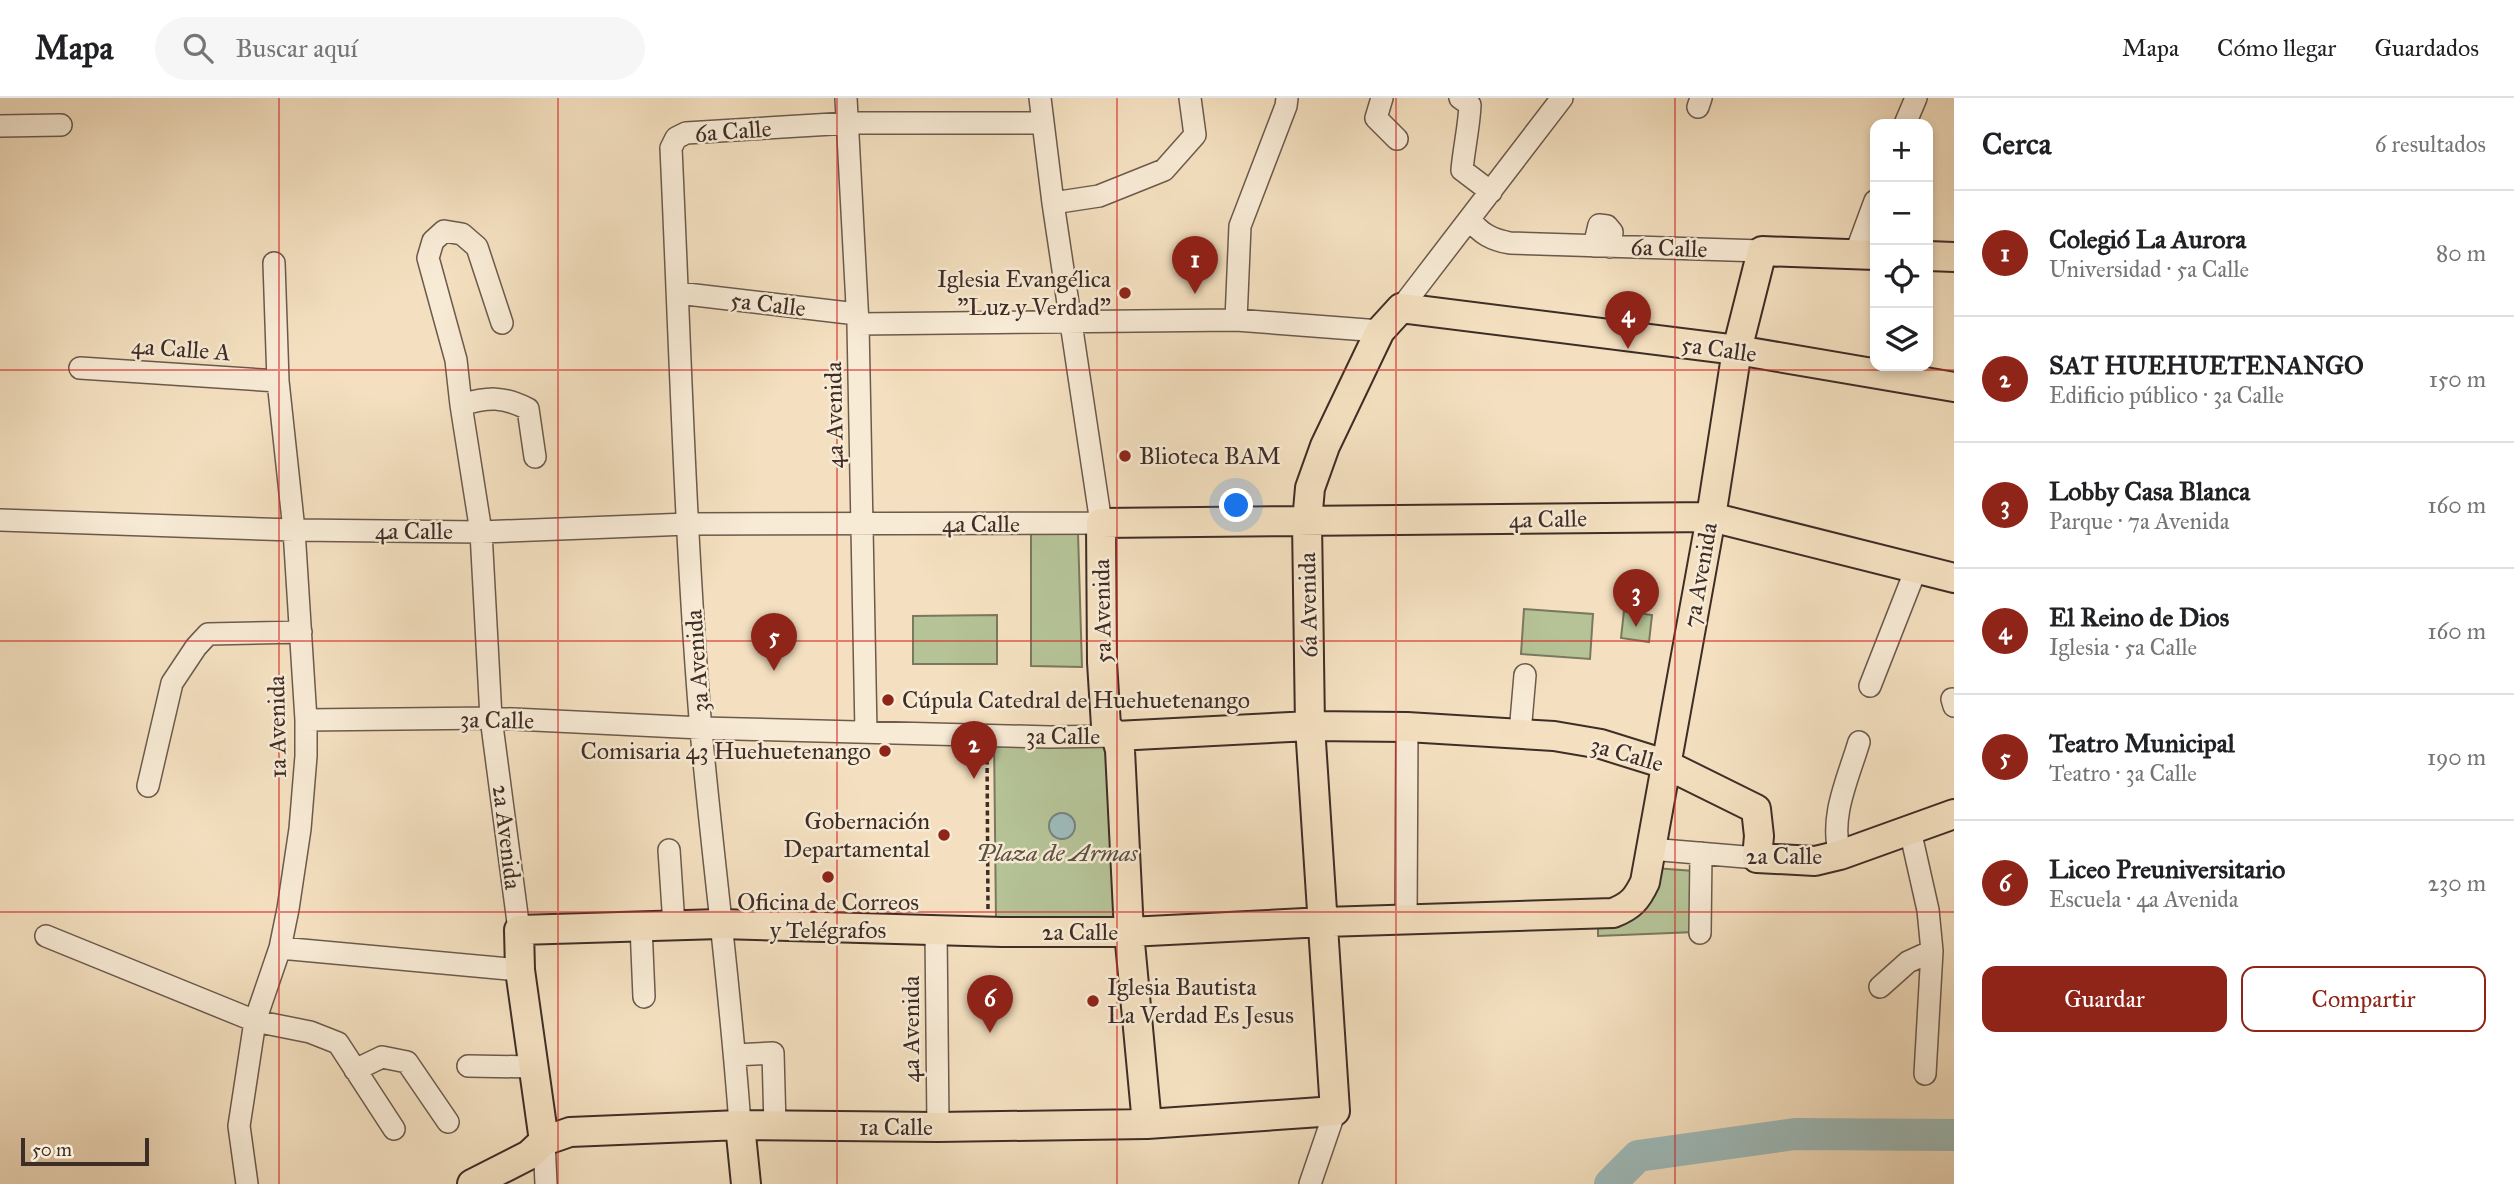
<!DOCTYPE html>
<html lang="es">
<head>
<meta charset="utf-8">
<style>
	body { margin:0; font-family:"IM FELL Great Primer",serif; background:#f6f6f6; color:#202124 }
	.controls { position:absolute; right:21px; top:21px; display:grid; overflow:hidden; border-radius:14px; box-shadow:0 4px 10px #0003 }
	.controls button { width:63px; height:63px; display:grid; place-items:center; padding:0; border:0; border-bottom:2px solid #e0e0e0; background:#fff; color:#202124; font:35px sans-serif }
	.scale { position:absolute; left:21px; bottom:18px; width:128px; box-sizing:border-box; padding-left:7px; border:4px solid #3e2d27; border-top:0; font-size:19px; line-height:24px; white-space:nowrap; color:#3e2d27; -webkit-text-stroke:5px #f8ebd6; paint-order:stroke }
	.you { position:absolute; left:1237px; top:408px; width:24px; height:24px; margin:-18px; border:5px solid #fff; border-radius:50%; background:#1a73e8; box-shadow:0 0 0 10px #1a73e833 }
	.badge { display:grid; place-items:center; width:46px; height:46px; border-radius:50%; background:#8f2418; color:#fff; font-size:23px; font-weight:700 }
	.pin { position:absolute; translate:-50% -58px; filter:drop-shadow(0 2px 4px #0008) }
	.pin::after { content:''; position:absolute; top:37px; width:24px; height:21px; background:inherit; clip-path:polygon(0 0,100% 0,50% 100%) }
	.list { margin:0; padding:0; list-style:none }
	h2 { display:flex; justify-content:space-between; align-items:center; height:91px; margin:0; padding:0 28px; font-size:30px }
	h2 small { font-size:23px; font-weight:400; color:#757577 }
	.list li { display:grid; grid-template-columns:46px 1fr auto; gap:21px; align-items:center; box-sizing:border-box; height:126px; padding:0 28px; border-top:2px solid #e0e0e0 }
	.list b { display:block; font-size:26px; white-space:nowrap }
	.list p { margin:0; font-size:23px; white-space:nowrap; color:#757577 }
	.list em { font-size:23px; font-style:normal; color:#757577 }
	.actions { display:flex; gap:14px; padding:21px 28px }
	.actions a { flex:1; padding:16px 0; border:2px solid #8f2418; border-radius:14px; text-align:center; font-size:24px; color:#8f2418 }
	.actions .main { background:#8f2418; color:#fff }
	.icon { flex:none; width:38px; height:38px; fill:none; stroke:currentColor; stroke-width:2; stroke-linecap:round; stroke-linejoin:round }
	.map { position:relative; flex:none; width:1954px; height:1086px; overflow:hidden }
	header { display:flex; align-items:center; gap:42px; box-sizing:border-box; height:98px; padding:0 35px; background:#fff; border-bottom:2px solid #e0e0e0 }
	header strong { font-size:33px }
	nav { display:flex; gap:38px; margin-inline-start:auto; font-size:24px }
	.search { width:490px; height:63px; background:#f6f6f6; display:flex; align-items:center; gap:18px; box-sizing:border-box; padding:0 24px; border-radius:38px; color:#757577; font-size:26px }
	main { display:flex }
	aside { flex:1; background:#fff }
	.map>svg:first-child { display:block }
</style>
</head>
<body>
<header>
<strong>Mapa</strong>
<div class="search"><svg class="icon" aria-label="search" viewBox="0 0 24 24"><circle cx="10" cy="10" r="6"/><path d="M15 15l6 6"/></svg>Buscar aquí</div>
<nav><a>Mapa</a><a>Cómo llegar</a><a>Guardados</a></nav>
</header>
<main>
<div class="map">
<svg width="1954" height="1086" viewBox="0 0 1954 1086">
	<rect width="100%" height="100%" fill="#f4e0c0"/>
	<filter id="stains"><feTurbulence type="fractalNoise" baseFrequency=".00286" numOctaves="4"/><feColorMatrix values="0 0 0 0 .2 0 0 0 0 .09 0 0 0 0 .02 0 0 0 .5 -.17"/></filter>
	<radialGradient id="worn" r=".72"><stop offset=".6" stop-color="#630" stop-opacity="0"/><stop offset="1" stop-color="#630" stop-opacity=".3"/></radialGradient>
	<!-- green -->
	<path fill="#b5c397" stroke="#7a785f" stroke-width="2" d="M 1031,435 L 1078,435 L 1082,569 L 1031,568 Z
		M 1524,511 L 1593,516 L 1590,561 L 1521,556 Z
		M 1624,513 L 1652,517 L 1649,544 L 1621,540 Z
		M 997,517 L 997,566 L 913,566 L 913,518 Z
		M 994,639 L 1111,641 L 1124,822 L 996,824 Z
		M 1654,770 L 1694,773 L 1695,834 L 1598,838 L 1598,822 Z"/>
	<!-- water -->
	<path fill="#9ebbba" stroke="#78827f" stroke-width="2" d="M1049 728a13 13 0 1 1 26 0a13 13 0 1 1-26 0Z"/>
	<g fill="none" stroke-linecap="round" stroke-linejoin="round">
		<!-- river -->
		<path stroke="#9ebbba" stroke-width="32" d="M 1610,1086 L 1638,1058 L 1795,1036 L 1954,1037"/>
		<defs>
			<path id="minor" d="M 846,0 L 858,226 L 866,634
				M 1382,0 L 1376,20 L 1397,41
				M 1460,0 L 1470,7 C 1469,29 1464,50 1462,72 L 1491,94
				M 1698,9 L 1701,0
				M 1905,26 L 1916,0
				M 0,28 L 61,27
				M 1053,105 L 1099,98 L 1164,72 L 1195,37 L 1190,0
				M 1470,121 C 1480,136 1493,142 1510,145 L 1762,153
				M 1594,148 L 1599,127 L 1607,128 L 1612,134 L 1610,149
				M 1855,157 L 1875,103
				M 678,195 L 857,216
				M 1401,210 L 1562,0
				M 1236,222 L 1240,128 L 1286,8 L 1287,0
				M 858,226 L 1236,222 L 1380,233
				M 80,270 L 278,283
				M 461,307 L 456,262 L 428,160 L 433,143 L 444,133 L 462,136 L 477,149 L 502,225
				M 0,422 L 294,432 L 481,434 L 688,426 L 1101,425 L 1053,105 L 1040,0
				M 1870,588 L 1916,471
				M 1952,601 L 1954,608
				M 306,622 L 491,620 L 701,630 L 1050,639 L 1116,638
				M 1520,635 L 1525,577
				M 148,688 L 172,585 L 196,549 L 208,536 L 301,534
				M 1910,732 L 1928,812 L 1932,853 L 1925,976
				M 1650,751 L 1757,760
				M 669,752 L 674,827
				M 1840,757 C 1829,719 1848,681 1859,644
				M 1406,822 L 1407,629
				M 641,828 L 644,899
				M 519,832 L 491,620 L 481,434 L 461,307 C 488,299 503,298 528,311 L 535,359
				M 936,832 L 938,1029
				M 1700,835 L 1701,755
				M 46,838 L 255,923 L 310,934 L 338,945 L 394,1031
				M 280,850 L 520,872
				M 1880,889 L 1908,864 L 1932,853
				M 735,957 L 773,955 L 775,1028
				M 468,968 L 534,969
				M 355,972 L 382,959 L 407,964 L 448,1024
				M 740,1027 C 731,895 713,764 701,632 C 685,438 680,244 671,50 L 676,40 L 686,35 L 849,25 L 1042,25
				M 544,1043 L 546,1086
				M 247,1086 L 239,1028 L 255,923 L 280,850 L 288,811 L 300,731 L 306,658 L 306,622 L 294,432 L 278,283 L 274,165
				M 1310,1086 L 1335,1013"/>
			<path id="major" d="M 1928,158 L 1954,159
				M 1116,638 L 1310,628 L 1407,629 L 1554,638 L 1601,646 L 1665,666 L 1756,711 L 1759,738 L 1757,760 L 1815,763 L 1840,757 L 1954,716
				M 1147,1026 L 1129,834 L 1120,652 L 1116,638 L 1106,628 L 1102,564 L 1101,425 L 1711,419 L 1954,480
				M 740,1027 L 746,1086
				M 544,1043 L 520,872 L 519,832 L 720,826 L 1002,834 L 1129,834 L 1324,824 L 1613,815 C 1631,808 1637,801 1645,784 L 1711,419 L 1737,252 L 1762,153 L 1875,157
				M 472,1086 L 529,1057 L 544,1043 L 570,1034 L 740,1027 L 938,1029 L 1147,1026 L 1335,1013 L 1310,628 L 1307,424 L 1310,390 L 1325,348 L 1380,233 L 1401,210 L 1737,252 L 1954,289"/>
		</defs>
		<!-- minor casing -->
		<use href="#minor" stroke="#6c5a4d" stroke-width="24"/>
		<!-- major casing -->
		<use href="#major" stroke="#3e2d27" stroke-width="32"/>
		<!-- path -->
		<path stroke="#3e2d27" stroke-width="3.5" stroke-dasharray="5 3.5" stroke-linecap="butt" d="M 987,653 L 988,814"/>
		<!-- minor -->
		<use href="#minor" stroke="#f8ebd6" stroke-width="21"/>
		<!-- major -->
		<use href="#major" stroke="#f4e0c0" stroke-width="28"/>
	</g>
	<!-- grid -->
	<path fill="none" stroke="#d62828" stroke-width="2" stroke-opacity="0.55" d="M 279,0 L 279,1086M 558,0 L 558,1086M 837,0 L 837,1086M 1117,0 L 1117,1086M 1396,0 L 1396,1086M 1675,0 L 1675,1086M 0,272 L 1954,272M 0,543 L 1954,543M 0,814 L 1954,814"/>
	<!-- markers -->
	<g fill="#8f2418" stroke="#f8ebd6" stroke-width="2.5">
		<circle cx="1125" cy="195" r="7"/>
		<circle cx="1125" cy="358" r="7"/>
		<circle cx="888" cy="602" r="7"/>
		<circle cx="885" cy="653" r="7"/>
		<circle cx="944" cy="737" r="7"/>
		<circle cx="828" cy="779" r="7"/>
		<circle cx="1093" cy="903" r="7"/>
	</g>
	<g text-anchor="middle" stroke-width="5" stroke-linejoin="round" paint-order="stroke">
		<!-- street labels -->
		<g font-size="24" fill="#3e2d27" stroke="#f8ebd6">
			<text transform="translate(733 33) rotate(-4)" y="8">6a Calle</text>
			<text transform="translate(1669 150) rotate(2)" y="8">6a Calle</text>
			<text transform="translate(768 206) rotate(7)" y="8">5a Calle</text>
			<text transform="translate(181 251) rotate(4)" y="8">4a Calle A</text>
			<text transform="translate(1719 251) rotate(8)" y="8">5a Calle</text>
			<text transform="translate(834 317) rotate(-91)" y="8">4a Avenida</text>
			<text transform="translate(1548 421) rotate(-1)" y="8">4a Calle</text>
			<text x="981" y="434">4a Calle</text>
			<text x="414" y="441">4a Calle</text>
			<text transform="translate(1700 477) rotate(-80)" y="8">7a Avenida</text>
			<text transform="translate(1308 507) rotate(-91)" y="8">6a Avenida</text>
			<text transform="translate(1102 513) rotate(-91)" y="8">5a Avenida</text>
			<text transform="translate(697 563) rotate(-94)" y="8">3a Avenida</text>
			<text transform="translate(497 622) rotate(1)" y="8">3a Calle</text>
			<text transform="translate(277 629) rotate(-91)" y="8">1a Avenida</text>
			<text x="1063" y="646">3a Calle</text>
			<text transform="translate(1627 656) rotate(16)" y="8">3a Calle</text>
			<text transform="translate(507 739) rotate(83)" y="8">2a Avenida</text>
			<text x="1784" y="766">2a Calle</text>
			<text x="1080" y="842">2a Calle</text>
			<text transform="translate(911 931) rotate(-90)" y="8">4a Avenida</text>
			<text x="896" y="1037">1a Calle</text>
		</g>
		<!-- poi labels -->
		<g font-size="24" fill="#3e2d27" stroke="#f8ebd6" text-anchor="end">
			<text x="1111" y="189">Iglesia Evangélica<tspan x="1111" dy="28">"Luz y Verdad"</tspan></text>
			<text x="1139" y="366" text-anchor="start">Blioteca BAM</text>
			<text x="902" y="610" text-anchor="start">Cúpula Catedral de Huehuetenango</text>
			<text x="871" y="661">Comisaria 43 Huehuetenango</text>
			<text x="930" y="731">Gobernación<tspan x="930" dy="28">Departamental</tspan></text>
			<text x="828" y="812" text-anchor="middle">Oficina de Correos<tspan x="828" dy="28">y Telégrafos</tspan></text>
			<text x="1107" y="897" text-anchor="start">Iglesia Bautista<tspan x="1107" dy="28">La Verdad Es Jesus</tspan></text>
		</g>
		<!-- park labels -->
		<g font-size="24" font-style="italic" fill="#5c5243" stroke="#f8ebd6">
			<text x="1057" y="763">Plaza de Armas</text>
		</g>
	</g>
	<rect width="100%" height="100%" filter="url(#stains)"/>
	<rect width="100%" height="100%" fill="url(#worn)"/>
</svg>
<div class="controls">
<button>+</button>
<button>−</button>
<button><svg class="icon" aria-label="locate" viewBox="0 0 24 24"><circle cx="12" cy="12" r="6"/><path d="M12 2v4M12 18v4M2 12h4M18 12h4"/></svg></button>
<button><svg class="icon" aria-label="layers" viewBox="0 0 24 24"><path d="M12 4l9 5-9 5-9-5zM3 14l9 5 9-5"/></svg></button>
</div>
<div class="scale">50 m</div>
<div class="you"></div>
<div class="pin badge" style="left:1195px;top:196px">1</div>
<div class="pin badge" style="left:974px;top:681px">2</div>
<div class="pin badge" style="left:1636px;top:529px">3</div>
<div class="pin badge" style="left:1628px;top:251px">4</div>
<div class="pin badge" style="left:774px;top:573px">5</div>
<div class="pin badge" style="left:990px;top:935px">6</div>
</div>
<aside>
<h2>Cerca<small>6 resultados</small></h2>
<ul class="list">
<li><span class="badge">1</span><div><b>Colegió La Aurora</b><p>Universidad · 5a Calle</p></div><em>80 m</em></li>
<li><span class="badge">2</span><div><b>SAT HUEHUETENANGO</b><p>Edificio público · 3a Calle</p></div><em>150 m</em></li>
<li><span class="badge">3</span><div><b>Lobby Casa Blanca</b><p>Parque · 7a Avenida</p></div><em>160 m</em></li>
<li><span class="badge">4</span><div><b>El Reino de Dios</b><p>Iglesia · 5a Calle</p></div><em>160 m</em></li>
<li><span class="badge">5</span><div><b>Teatro Municipal</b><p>Teatro · 3a Calle</p></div><em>190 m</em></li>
<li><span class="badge">6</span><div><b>Liceo Preuniversitario</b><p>Escuela · 4a Avenida</p></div><em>230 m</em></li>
</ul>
<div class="actions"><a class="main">Guardar</a><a>Compartir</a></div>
</aside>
</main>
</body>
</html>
